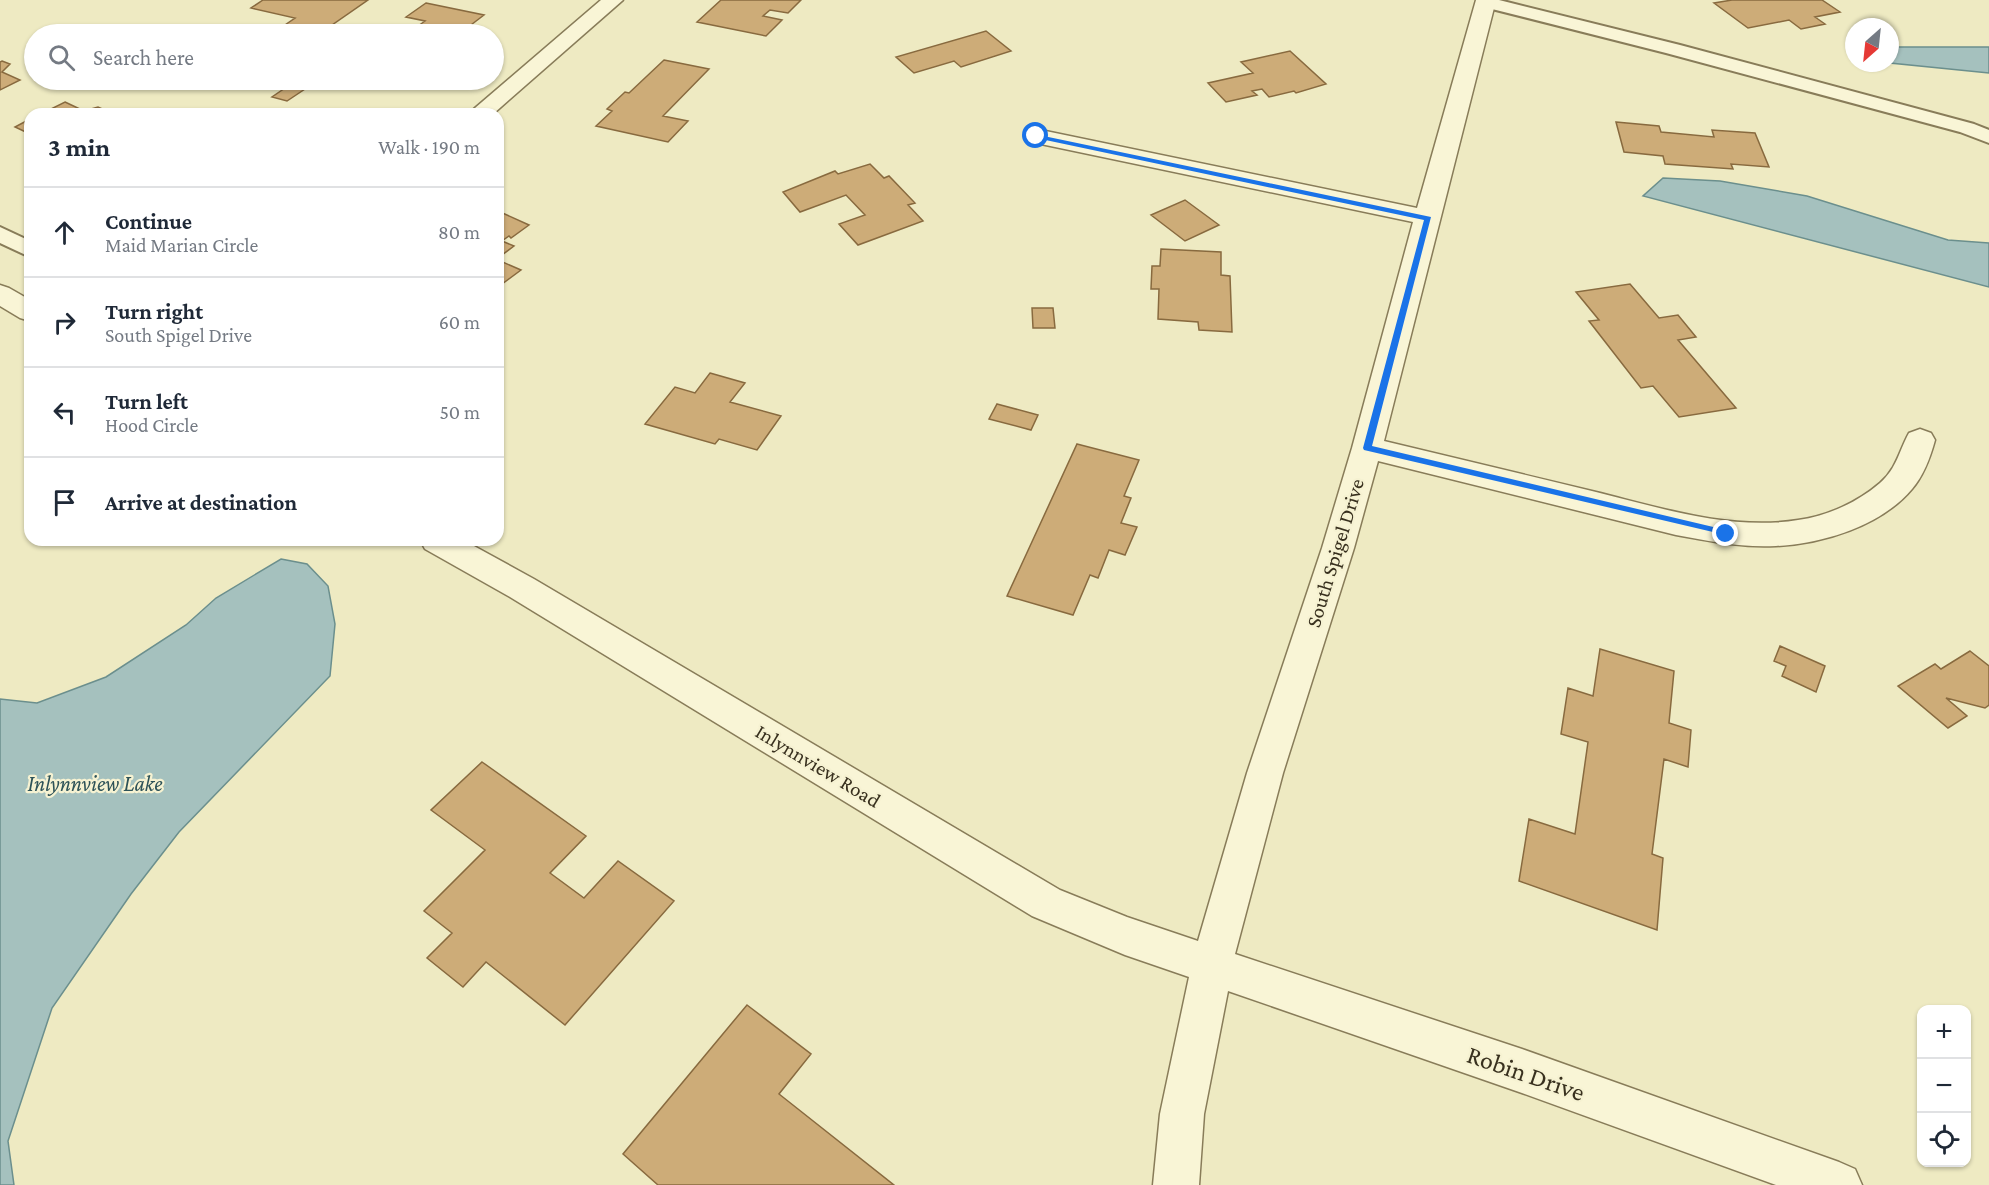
<!DOCTYPE html>
<html lang="en">
<head>
<meta charset="utf-8">
<style>
	body { margin:0; font-family:"Crimson Pro",serif; background:#f2f2f3; color:#1f2937 }
	.controls { position:absolute; right:18px; bottom:18px; display:grid; overflow:hidden; border-radius:12px; box-shadow:0 2px 4px #0004 }
	.controls button { width:54px; height:54px; display:grid; place-items:center; padding:0; border:0; border-bottom:2px solid #e0e1e3; background:#fff; color:#1f2937; font:30px sans-serif }
	.compass { position:absolute; left:1845px; top:18px; width:54px; height:54px; border-radius:50%; background:#fff; box-shadow:0 2px 4px #0004; rotate:207deg }
	.stop { position:absolute; width:18px; height:18px; margin:-14px; border:4px solid #1a73e8; border-radius:50%; background:#fff }
	.stop.end { background:#1a73e8; border-color:#fff; box-shadow:0 2px 6px #0008 }
	.list { margin:0; padding:0; list-style:none }
	h2 { display:flex; justify-content:space-between; align-items:center; height:78px; margin:0; padding:0 24px; font-size:26px }
	h2 small { font-size:20px; font-weight:400; color:#747a83 }
	.list li { display:grid; grid-template-columns:39px 1fr auto; gap:18px; align-items:center; box-sizing:border-box; height:90px; padding:0 24px; border-top:2px solid #e0e1e3 }
	.list b { display:block; font-size:22px; white-space:nowrap }
	.list p { margin:0; font-size:20px; white-space:nowrap; color:#747a83 }
	.list em { font-size:20px; font-style:normal; color:#747a83 }
	.icon { flex:none; width:33px; height:33px; fill:none; stroke:currentColor; stroke-width:2; stroke-linecap:round; stroke-linejoin:round }
	.map { position:relative; flex:none; width:1989px; height:1185px; overflow:hidden }
	.search { position:absolute; background:#fff; box-shadow:0 2px 4px #0004; left:24px; top:24px; width:480px; height:66px; display:flex; align-items:center; gap:15px; box-sizing:border-box; padding:0 21px; border-radius:33px; color:#747a83; font-size:22px }
	.panel { position:absolute; background:#fff; box-shadow:0 2px 4px #0004; left:24px; top:108px; width:480px; height:438px; border-radius:18px }
	.map>svg:first-child { display:block }
</style>
</head>
<body>
<div class="map">
<svg width="1989" height="1185" viewBox="0 0 1989 1185">
	<rect width="100%" height="100%" fill="#eeeac2"/>
	<!-- water -->
	<path fill="#a5c1be" stroke="#6b8f8d" stroke-width="1.5" d="M 1890,47 L 1989,47 L 1989,73 L 1890,63 Z
		M 1663,178 L 1720,181 L 1807,196 L 1948,240 L 1989,243 L 1989,287 L 1643,196 Z
		M 281,559 L 307,564 L 328,586 L 335,624 L 330,676 L 179,832 L 131,894 L 52,1008 L 8,1141 L 14,1185 L 0,1185 L 0,699 L 37,703 L 106,677 L 186,625 L 216,598 Z"/>
	<!-- building -->
	<path fill="#cdac78" stroke="#886a3f" stroke-width="1.5" d="M 263,0 L 368,0 L 319,34 L 284,34 L 289,31 L 279,29 L 295,18 L 251,8 Z
		M 721,0 L 801,0 L 788,13 L 770,10 L 763,16 L 782,20 L 766,36 L 697,22 Z
		M 1732,0 L 1822,0 L 1840,12 L 1815,17 L 1825,24 L 1801,29 L 1789,20 L 1748,28 L 1714,3 Z
		M 426,3 L 484,15 L 459,34 L 407,34 L 425,21 L 406,17 Z
		M 986,31 L 1011,51 L 961,67 L 954,61 L 914,73 L 896,57 Z
		M 1290,51 L 1326,84 L 1296,93 L 1294,91 L 1269,97 L 1262,89 L 1252,91 L 1257,95 L 1226,102 L 1208,83 L 1253,73 L 1241,62 Z
		M 664,60 L 709,69 L 663,116 L 688,121 L 668,142 L 596,126 L 612,111 L 607,109 L 625,92 L 629,93 Z
		M 2,61 L 10,64 L 2,72 L 20,80 L 0,90 L 0,62 Z
		M 291,84 L 305,89 L 287,101 L 272,97 Z
		M 65,102 L 84,111 L 98,107 L 107,111 L 104,114 L 41,114 Z
		M 30,119 L 30,134 L 15,127 Z
		M 1616,122 L 1659,126 L 1661,132 L 1714,137 L 1712,130 L 1755,133 L 1769,167 L 1731,164 L 1733,169 L 1665,164 L 1663,156 L 1624,152 Z
		M 870,164 L 884,178 L 889,176 L 915,203 L 908,205 L 923,221 L 858,245 L 839,224 L 865,215 L 846,195 L 800,212 L 783,192 L 835,171 L 838,174 Z
		M 1185,200 L 1219,225 L 1185,241 L 1151,215 Z
		M 498,211 L 529,225 L 511,238 L 509,236 L 502,241 L 514,246 L 498,258 Z
		M 1161,249 L 1221,252 L 1221,275 L 1230,276 L 1232,332 L 1199,330 L 1198,322 L 1158,319 L 1159,289 L 1151,289 L 1152,266 L 1160,266 Z
		M 498,260 L 521,270 L 498,287 Z
		M 1630,284 L 1659,318 L 1678,315 L 1696,337 L 1678,340 L 1736,408 L 1679,417 L 1653,386 L 1641,388 L 1589,321 L 1599,320 L 1576,292 Z
		M 1032,308 L 1053,308 L 1055,328 L 1033,328 Z
		M 710,373 L 745,383 L 730,402 L 781,416 L 757,450 L 719,439 L 715,444 L 645,424 L 675,387 L 695,393 Z
		M 997,404 L 1038,415 L 1031,430 L 989,419 Z
		M 1077,444 L 1139,460 L 1124,496 L 1131,498 L 1121,523 L 1137,527 L 1125,555 L 1109,550 L 1098,578 L 1090,575 L 1073,615 L 1007,596 Z
		M 1780,646 L 1825,666 L 1816,692 L 1782,676 L 1786,666 L 1774,661 Z
		M 1600,649 L 1674,671 L 1669,723 L 1691,730 L 1688,767 L 1664,759 L 1652,854 L 1663,858 L 1657,930 L 1519,881 L 1529,819 L 1575,834 L 1588,742 L 1561,734 L 1568,688 L 1593,696 Z
		M 1970,651 L 1989,666 L 1989,705 L 1985,708 L 1946,698 L 1967,716 L 1948,728 L 1898,686 L 1935,664 L 1941,669 Z
		M 482,762 L 586,836 L 550,873 L 584,898 L 618,861 L 674,901 L 565,1025 L 486,962 L 463,987 L 427,958 L 452,933 L 424,911 L 485,850 L 431,810 Z
		M 747,1005 L 811,1054 L 779,1094 L 894,1185 L 658,1185 L 623,1154 Z"/>
	<g fill="none" stroke-linecap="round" stroke-linejoin="round">
		<defs>
			<path id="lane" d="M 1479,0 L 1499,0 L 1680,45 L 1974,124 L 1989,130 L 1989,143 L 1960,132 L 1666,53 L 1480,6 Z
				M 0,227 L 30,241 L 30,257 L 0,243 Z"/>
			<path id="street" d="M 601,0 L 623,0 L 493,114 L 468,114 Z
				M 1476,0 L 1496,0 L 1384,441 C 1455,458 1526,475 1596,492 C 1661,508 1731,531 1798,520 C 1828,516 1858,502 1880,483 C 1897,468 1899,451 1909,433 L 1920,429 L 1931,433 L 1935,440 C 1930,458 1924,475 1912,489 C 1881,526 1822,544 1776,546 C 1742,548 1709,541 1676,535 L 1378,461 L 1354,548 L 1283,773 L 1235,954 L 1522,1049 L 1839,1162 L 1855,1169 L 1862,1185 L 1776,1185 L 1522,1093 L 1228,991 L 1204,1114 L 1199,1185 L 1153,1185 L 1160,1114 L 1189,977 L 1125,955 L 1032,916 L 510,597 L 425,549 L 420,540 L 463,540 L 534,579 L 1060,890 L 1127,917 L 1198,941 L 1247,773 L 1322,548 L 1352,448 L 1413,222 L 1036,143 L 1028,141 L 1024,136 L 1028,131 L 1036,129 L 1417,208 Z
				M 0,285 L 9,288 L 30,300 L 30,321 L 20,318 L 0,306 Z"/>
		</defs>
		<!-- lane casing -->
		<use href="#lane" stroke="#887c59" stroke-width="4"/>
		<!-- street casing -->
		<use href="#street" stroke="#887c59" stroke-width="3"/>
		<!-- lane -->
		<use href="#lane" fill="#f9f5d6" fill-rule="evenodd"/>
		<!-- street -->
		<use href="#street" fill="#f9f5d6" fill-rule="evenodd"/>
	</g>
	<!-- route -->
	<path fill="#1a73e8" d="M 1034,134 L 1431,217 L 1372,446 L 1726,530 L 1731,534 L 1730,536 L 1364,450 L 1363,448 L 1424,220 L 1036,138 Z"/>
	<g text-anchor="middle" stroke-width="4.5" stroke-linejoin="round" paint-order="stroke">
		<!-- street labels -->
		<g font-size="21" fill="#38301e" stroke="#f6f2d2">
			<text transform="translate(1335 553) rotate(-73)" y="7">South Spigel Drive</text>
			<text transform="translate(818 766) rotate(31)" y="7">Inlynnview Road</text>
		</g>
		<!-- water labels -->
		<g font-size="22" font-style="italic" fill="#2d5258" stroke="#f6f2d2">
			<text x="95" y="791">Inlynnview Lake</text>
		</g>
		<!-- near-street labels -->
		<g font-size="26" fill="#38301e" stroke="#f6f2d2">
			<text transform="translate(1526 1073) rotate(19)" y="9">Robin Drive</text>
		</g>
	</g>
</svg>
<div class="controls">
<button>+</button>
<button>−</button>
<button><svg class="icon" aria-label="locate" viewBox="0 0 24 24"><circle cx="12" cy="12" r="6"/><path d="M12 2v4M12 18v4M2 12h4M18 12h4"/></svg></button>
</div>
<svg class="compass" viewBox="-18 -18 36 36"><path d="M0-13l5 13h-10z" fill="#e53935"/><path d="M0 13l5-13h-10z" fill="#747a83"/></svg>
<div class="stop" style="left:1036px;top:136px"></div>
<div class="stop end" style="left:1726px;top:534px"></div>
<div class="search"><svg class="icon" aria-label="search" viewBox="0 0 24 24"><circle cx="10" cy="10" r="6"/><path d="M15 15l6 6"/></svg>Search here</div>
<section class="panel">
<h2>3 min<small>Walk · 190 m</small></h2>
<ul class="list">
<li><svg class="icon" aria-label="ahead" viewBox="0 0 24 24"><path d="M12 20V5M6 11l6-6 6 6"/></svg><div><b>Continue</b><p>Maid Marian Circle</p></div><em>80 m</em></li>
<li><svg class="icon" aria-label="right" viewBox="0 0 24 24"><path d="M7 20v-9h11M14 6l5 5-5 5"/></svg><div><b>Turn right</b><p>South Spigel Drive</p></div><em>60 m</em></li>
<li><svg class="icon" aria-label="left" viewBox="0 0 24 24"><path d="M17 20v-9H6M10 6l-5 5 5 5"/></svg><div><b>Turn left</b><p>Hood Circle</p></div><em>50 m</em></li>
<li><svg class="icon" aria-label="arrive" viewBox="0 0 24 24"><path d="M6 21V4h12l-3 4 3 4H6"/></svg><div><b>Arrive at destination</b></div></li>
</ul>
</section>
</div>
</body>
</html>
